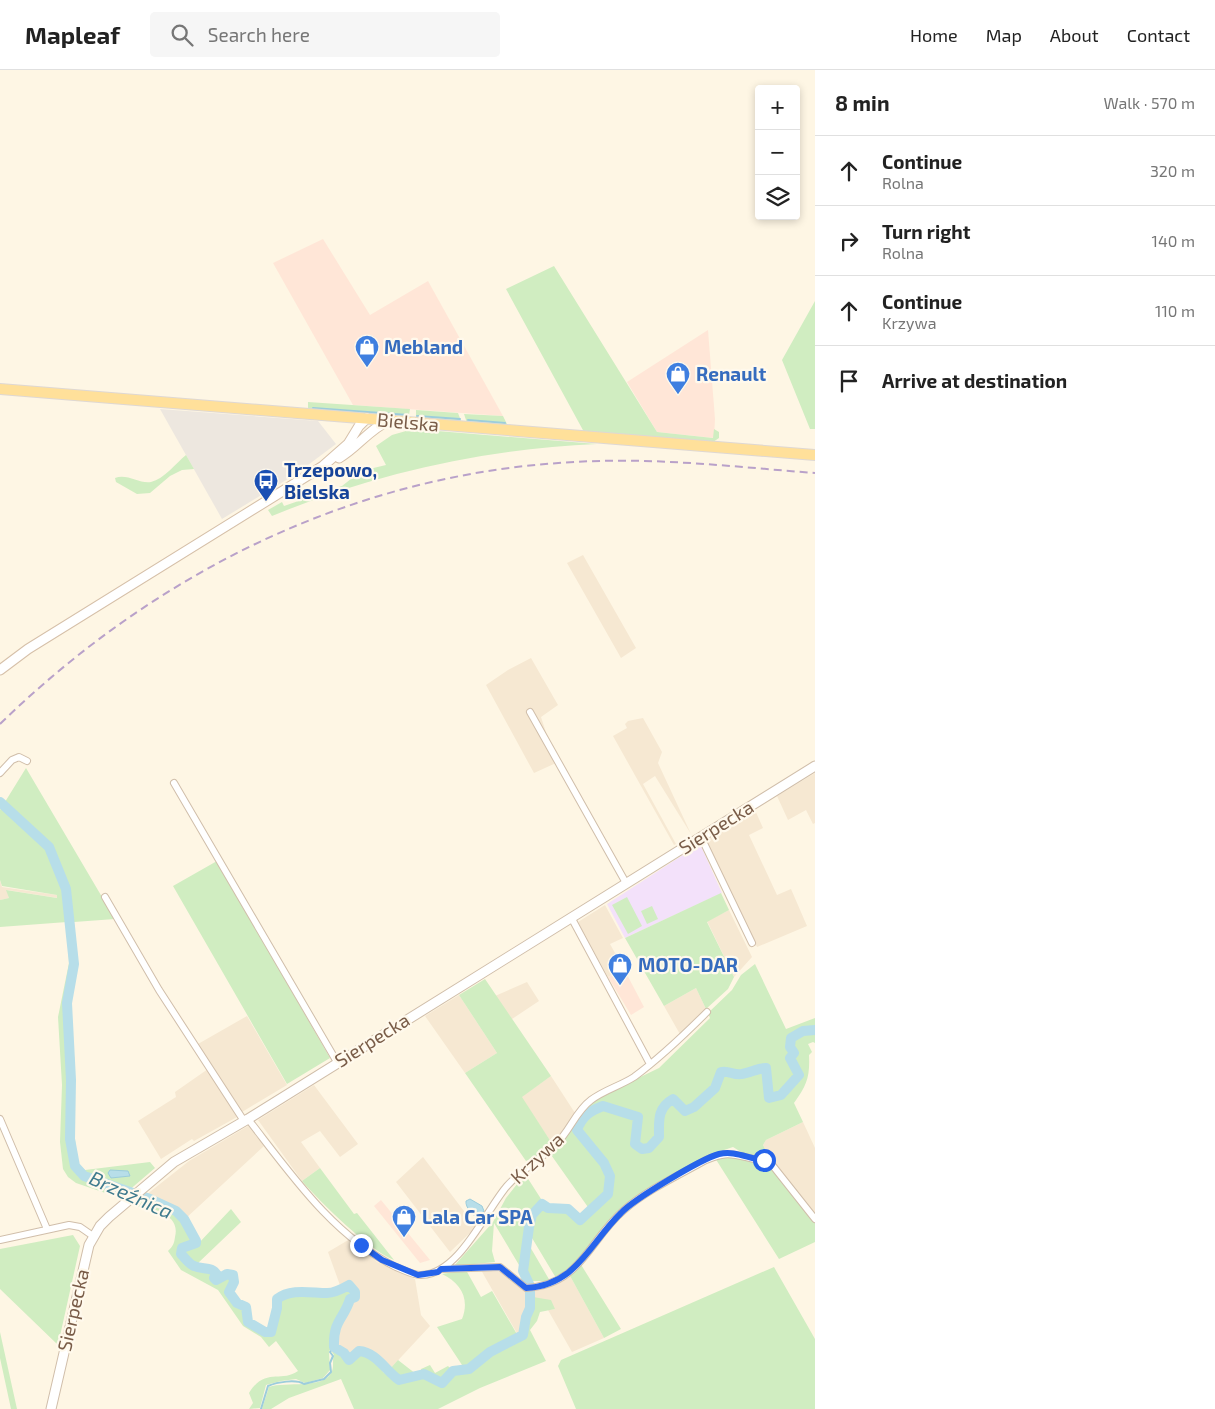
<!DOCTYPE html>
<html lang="en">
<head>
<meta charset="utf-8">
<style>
	body { margin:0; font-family:"Exo 2",sans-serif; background:#f6f6f6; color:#222 }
	.controls { position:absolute; right:15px; top:15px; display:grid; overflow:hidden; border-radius:5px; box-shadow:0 2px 8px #0003 }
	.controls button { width:45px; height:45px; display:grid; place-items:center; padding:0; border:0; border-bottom:1px solid #e0e0e0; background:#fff; color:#222; font:25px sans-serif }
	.stop { position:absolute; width:15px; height:15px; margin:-11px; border:4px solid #2563eb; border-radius:50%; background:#fff }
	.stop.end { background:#2563eb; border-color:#fff; box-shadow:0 1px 5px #0008 }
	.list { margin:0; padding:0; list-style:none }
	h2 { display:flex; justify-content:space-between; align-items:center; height:65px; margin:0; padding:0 20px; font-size:21px }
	h2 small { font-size:16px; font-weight:400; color:#767676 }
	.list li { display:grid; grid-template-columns:32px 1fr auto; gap:15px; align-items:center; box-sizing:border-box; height:70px; padding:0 20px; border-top:1px solid #e0e0e0 }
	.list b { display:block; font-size:19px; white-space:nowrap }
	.list p { margin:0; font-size:16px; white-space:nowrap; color:#767676 }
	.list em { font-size:16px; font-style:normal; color:#767676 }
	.icon { flex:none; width:28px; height:28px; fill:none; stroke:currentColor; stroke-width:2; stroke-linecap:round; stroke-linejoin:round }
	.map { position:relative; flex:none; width:815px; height:1339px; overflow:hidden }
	header { display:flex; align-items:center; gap:30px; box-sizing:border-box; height:70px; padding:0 25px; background:#fff; border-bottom:1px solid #e0e0e0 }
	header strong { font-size:24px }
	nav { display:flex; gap:28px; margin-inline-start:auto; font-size:18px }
	.search { width:350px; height:45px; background:#f6f6f6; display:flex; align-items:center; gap:12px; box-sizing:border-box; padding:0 18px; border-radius:5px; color:#767676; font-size:19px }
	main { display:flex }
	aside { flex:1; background:#fff }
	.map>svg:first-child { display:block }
</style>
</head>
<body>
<header>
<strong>Mapleaf</strong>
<div class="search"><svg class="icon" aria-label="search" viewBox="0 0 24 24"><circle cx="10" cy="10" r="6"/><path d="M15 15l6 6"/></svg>Search here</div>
<nav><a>Home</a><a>Map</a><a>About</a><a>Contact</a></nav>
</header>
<main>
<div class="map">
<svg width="815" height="1339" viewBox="0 0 815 1339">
	<rect width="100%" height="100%" fill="#fef6e4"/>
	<!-- residential -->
	<path fill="#f6e8d2" d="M 583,485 L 636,578 L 621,588 L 567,493 Z
		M 531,588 L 558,635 L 541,647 L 556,693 L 534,703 L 486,615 L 508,600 Z
		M 643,648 L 662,682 L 658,693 L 691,764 L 655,706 L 643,714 L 676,774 L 674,775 L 613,666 L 627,658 L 625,654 L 628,651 Z
		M 815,703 L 815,753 L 813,754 L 806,740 L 788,750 L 777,726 Z
		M 755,740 L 763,758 L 749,765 L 777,825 L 791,819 L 807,856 L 757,877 L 706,771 Z
		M 0,810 L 2,817 L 57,825 L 58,828 L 7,820 L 9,828 L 0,830 Z
		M 605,835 L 623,868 L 610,874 L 624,899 L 608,907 L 578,852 Z
		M 729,840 L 752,887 L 734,907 L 707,851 Z
		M 527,912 L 539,931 L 512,949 L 495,926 Z
		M 696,918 L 706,939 L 681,966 L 664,936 Z
		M 459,925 L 497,983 L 465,1003 L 425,946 Z
		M 247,946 L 287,1015 L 242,1042 L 198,974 Z
		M 208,999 L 237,1047 L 194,1071 L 192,1069 L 161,1089 L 138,1051 L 176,1027 L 175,1022 Z
		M 551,1006 L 575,1043 L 553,1075 L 521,1027 Z
		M 314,1015 L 358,1074 L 340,1087 L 320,1061 L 301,1072 L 320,1098 L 302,1111 L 258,1050 Z
		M 803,1052 L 815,1078 L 815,1146 L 769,1087 L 763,1075 L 766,1070 Z
		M 248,1056 L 264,1076 L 185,1149 L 177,1141 L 146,1125 L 189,1091 Z
		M 423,1087 L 476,1157 L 450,1182 L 396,1112 Z
		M 350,1169 L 377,1192 L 415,1209 L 421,1245 L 430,1256 L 389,1300 L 382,1291 L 363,1280 L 349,1288 L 346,1282 L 335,1275 L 336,1259 L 342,1244 L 347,1240 L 351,1229 L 356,1227 L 356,1221 L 349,1215 L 341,1218 L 328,1182 Z
		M 481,1200 L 501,1202 L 528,1221 L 528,1240 L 524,1248 L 523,1264 L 518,1265 Z
		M 569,1204 L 604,1268 L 572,1282 L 548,1240 L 555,1239 L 533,1227 L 532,1219 Z"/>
	<!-- commercial -->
	<path fill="#ffe6d7" d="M 323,169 L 370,245 L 428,211 L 503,346 L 353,335 L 273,193 Z
		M 708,260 L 715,349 L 714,368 L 657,362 L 627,312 Z
		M 624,899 L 644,937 L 631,945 L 608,907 Z
		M 381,1130 L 430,1190 L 420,1193 L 374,1136 Z"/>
	<!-- industrial -->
	<path fill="#ede7df" d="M 160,339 L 318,351 L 336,374 L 296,404 L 222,449 Z"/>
	<!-- education -->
	<path fill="#f3e1fa" d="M 700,774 L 722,823 L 625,868 L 607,834 Z"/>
	<!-- green -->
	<path fill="#d0edc1" d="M 554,196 L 657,362 L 713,368 L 714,359 L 719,362 L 719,368 L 713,372 L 584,362 L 506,219 Z
		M 815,231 L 815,359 L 810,359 L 782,290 Z
		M 308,332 L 410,339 L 409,345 L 407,348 L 308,340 Z
		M 416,340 L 458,343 L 461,351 L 416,348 Z
		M 464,344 L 503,346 L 508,356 L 467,353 Z
		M 413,359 L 597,374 C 484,379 376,403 272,446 L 268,440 L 282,432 L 284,436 L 342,416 L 361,401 L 386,395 L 376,376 L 392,365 Z
		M 186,385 L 194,399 L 182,400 L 170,406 L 150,423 L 137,424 L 116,412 L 115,408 C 127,403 139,414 151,412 C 164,409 176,393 186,385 Z
		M 26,698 L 115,849 L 74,852 L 76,888 L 70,935 L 75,997 L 74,1062 L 78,1094 L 85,1100 L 150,1092 L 155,1098 L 120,1128 L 76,1113 L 68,1107 L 63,1099 L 60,1072 L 62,1015 L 58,947 L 69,893 L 67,852 L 0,857 L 0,830 L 9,828 L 6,820 L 57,828 L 57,825 L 2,816 L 0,810 L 0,740 Z
		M 217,791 L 330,988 L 287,1014 L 173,816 Z
		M 721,823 L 729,840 L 707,852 L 734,907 L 728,919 L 706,939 L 696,918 L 664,936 L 625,868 Z
		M 627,827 L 642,856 L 628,864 L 612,835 Z
		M 652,836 L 658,849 L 647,854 L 641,841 Z
		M 755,894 L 786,959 L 815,948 L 815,959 L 803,959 L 788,970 L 792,980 L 789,989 L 798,1005 L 782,1022 L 771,1027 L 769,1026 L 766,995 L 738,1003 L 727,999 C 715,1002 719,1008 715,1017 L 694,1036 L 685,1040 L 680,1032 L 672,1028 C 653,1041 661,1051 657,1069 L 649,1076 L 642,1077 L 635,1071 L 640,1049 L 638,1046 L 602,1035 C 588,1037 580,1048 575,1061 C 598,1082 627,1117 590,1140 L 549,1082 L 578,1046 L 599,1027 L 659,998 L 710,948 L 708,943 L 732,920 L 741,905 Z
		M 485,909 L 551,1006 L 522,1027 L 553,1075 L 538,1086 L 526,1091 L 465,1003 L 497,983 L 459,925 Z
		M 815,961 L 815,973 L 813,972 L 808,974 L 812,982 L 809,985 C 810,1007 807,1015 794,1033 L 803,1052 L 766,1070 L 763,1075 L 769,1087 L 746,1085 L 733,1077 L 712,1084 L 629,1134 L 579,1190 L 556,1208 L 529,1163 L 534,1145 L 543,1135 L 548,1140 L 567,1140 L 580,1152 L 593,1143 L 610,1124 L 612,1116 L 606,1093 L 580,1059 C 583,1046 592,1043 604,1037 L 637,1047 L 632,1066 L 634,1075 L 641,1079 L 650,1079 L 660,1065 C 658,1050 660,1038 674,1030 L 685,1042 L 695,1037 L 717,1019 L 722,1002 L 744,1006 L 765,998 L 767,1027 L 770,1030 L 781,1026 L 801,1005 L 792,989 L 795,984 L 792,968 Z
		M 724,1085 L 756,1091 L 775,1100 L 815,1153 L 815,1172 L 779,1189 L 715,1088 Z
		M 320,1098 L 354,1144 L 357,1143 L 394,1190 C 369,1180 321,1133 302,1111 Z
		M 525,1104 L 543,1132 L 531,1144 L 522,1200 L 494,1153 L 492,1181 L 495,1192 L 454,1196 L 493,1152 L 506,1128 Z
		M 141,1130 L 175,1142 L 183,1152 L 195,1172 L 181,1177 L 180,1184 L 194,1198 L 209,1199 L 215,1204 L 213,1208 L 214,1211 L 223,1209 L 228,1205 L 233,1206 L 234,1212 L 228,1222 L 236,1233 L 245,1238 L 246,1252 L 264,1263 L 273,1263 C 275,1252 279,1240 278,1230 L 281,1227 L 310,1222 L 327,1224 L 350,1217 L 354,1222 L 353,1226 L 349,1229 L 346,1239 L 340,1243 L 334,1257 L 334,1270 L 329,1282 L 330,1300 L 323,1308 L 305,1313 L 296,1309 L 281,1311 L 266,1315 L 260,1338 L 249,1339 L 253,1333 L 249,1323 C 265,1297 281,1313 298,1301 L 276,1271 L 269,1277 L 261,1267 L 243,1256 L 218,1220 L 181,1200 L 168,1181 C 173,1176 174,1174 175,1167 C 181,1143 151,1139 134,1136 Z
		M 231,1139 L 241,1152 L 196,1195 C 189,1194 183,1186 182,1179 L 197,1175 Z
		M 73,1165 L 80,1176 L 58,1275 L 0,1219 L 0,1179 Z
		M 529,1175 L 550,1211 L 531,1211 L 525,1202 Z
		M 580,1193 L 621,1259 L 604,1268 L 569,1204 Z
		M 774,1197 L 815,1269 L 815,1339 L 576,1339 L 558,1296 L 561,1290 Z
		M 466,1200 L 481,1227 L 492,1221 L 518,1266 L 487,1280 L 470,1296 L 464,1298 L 437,1257 L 462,1249 C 470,1229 461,1213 442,1204 Z
		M 533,1227 L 551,1230 L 555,1239 L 540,1242 L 537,1251 L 530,1260 L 546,1291 L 480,1318 L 438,1339 L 354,1339 L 341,1309 L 289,1328 L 271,1339 L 262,1339 L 269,1317 C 286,1311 325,1320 332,1301 C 334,1296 332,1290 334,1285 L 332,1282 L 334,1280 L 342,1283 L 347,1291 L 354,1289 L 359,1282 L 381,1292 L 383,1302 L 399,1312 L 424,1305 L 440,1316 L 445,1316 L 453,1302 C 472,1305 501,1273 524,1268 L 532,1240 Z
		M 0,1262 L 17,1339 L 11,1339 L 0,1288 Z
		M 398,1290 L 416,1304 L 399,1308 L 389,1300 Z
		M 430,1295 L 435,1303 L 448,1296 L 452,1300 L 442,1312 L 425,1302 L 421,1303 L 421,1299 Z"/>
	<!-- water -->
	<path fill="#b7dee9" stroke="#9ccddc" d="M 110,1100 L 128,1101 L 130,1106 L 111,1108 L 108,1103 Z
		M 470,1129 L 482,1136 L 484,1141 L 479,1147 C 473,1147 465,1137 466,1131 Z"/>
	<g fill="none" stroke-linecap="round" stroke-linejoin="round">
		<!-- stream -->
		<path stroke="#9ccddc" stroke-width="2" d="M 313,338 L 408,345
			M 417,346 L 460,349
			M 468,350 L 505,353
			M 261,1339 L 268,1316 C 277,1312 296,1309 304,1314 L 324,1309 L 331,1302 L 330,1293 L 333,1286 L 330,1282 L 334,1277"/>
		<!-- river -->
		<path stroke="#b7dee9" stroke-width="10" d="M 0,732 L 49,777 L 66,819 L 74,894 L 67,933 L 71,1010 L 70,1069 L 75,1096 L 84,1106 L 150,1129 L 176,1141 L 184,1149 L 196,1171 L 196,1173 L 182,1178 L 181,1184 C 185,1188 189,1194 194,1196 C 203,1200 212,1196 217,1205 L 214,1208 L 216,1210 L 227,1204 L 233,1205 L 234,1212 L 229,1222 L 237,1233 L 246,1237 L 248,1252 L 265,1262 L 271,1262 L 277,1238 L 277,1229 C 291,1218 311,1223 327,1223 C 334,1223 342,1219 349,1215 L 355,1222 L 355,1227 L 350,1229 C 344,1249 333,1250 334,1277 L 344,1283 L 349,1290 L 359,1281 C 376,1282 386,1301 399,1310 L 424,1304 L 442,1313 L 453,1301 L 469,1299 L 490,1282 L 523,1265 L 526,1247 L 530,1238 L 530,1216 L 523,1201 L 529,1157 L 532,1145 L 542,1134 L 548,1138 L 568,1139 L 580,1150 L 608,1124 L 610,1106 L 604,1093 L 577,1060 C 582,1046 590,1041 603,1036 L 638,1047 L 635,1074 L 642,1079 L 649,1078 L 659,1067 C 659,1051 657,1038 673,1029 L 685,1041 L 694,1037 L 715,1018 L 721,1002 C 729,1000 734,1006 742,1004 C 750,1003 758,998 766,998 L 769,1028 L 781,1025 L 799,1005 L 790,988 L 794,983 L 790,977 L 791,968 L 803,961 L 815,960"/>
		<defs>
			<path id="minor" d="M 530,642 L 626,813
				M 0,703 L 12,690 L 19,687 L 27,691
				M 174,713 L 337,992
				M 701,767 L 752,873
				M 105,827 L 159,920 L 244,1051
				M 571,847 L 650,994
				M 0,1049 L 47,1159
				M 248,1049 C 290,1103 333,1166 396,1197 C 404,1200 412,1205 421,1205 C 459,1205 486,1140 507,1116 C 522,1099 541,1090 556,1074 C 570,1061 575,1042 591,1030 C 604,1020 620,1016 634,1007 C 660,988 684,965 707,942
				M 0,1170 L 69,1155 L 80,1157 L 93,1166
				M 441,1199 L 500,1197 L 526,1218 C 581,1215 588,1171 624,1140 C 647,1120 679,1105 706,1090 C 727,1081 732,1084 754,1089 C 761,1091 766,1092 773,1096 L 815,1149"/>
			<path id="tertiary" d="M 51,1339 L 89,1175 L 100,1156 L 109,1147 L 174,1092 L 248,1049 L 815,696"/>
			<path id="secondary" d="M 339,388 C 358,377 369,359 390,350
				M 0,600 L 28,579 L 323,396 L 348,374 L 359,356 L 367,348"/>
			<path id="primary" d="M 0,319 L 815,385"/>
		</defs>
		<!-- minor casing -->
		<use href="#minor" stroke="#d0beaa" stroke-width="8"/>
		<!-- tertiary casing -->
		<use href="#tertiary" stroke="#d0beaa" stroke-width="11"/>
		<!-- secondary casing -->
		<use href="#secondary" stroke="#d6c0a9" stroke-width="11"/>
		<!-- primary casing -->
		<use href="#primary" stroke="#dfd8d3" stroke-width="12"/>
		<!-- minor -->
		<use href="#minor" stroke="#fff" stroke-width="6"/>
		<!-- tertiary -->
		<use href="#tertiary" stroke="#fff" stroke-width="9"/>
		<!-- secondary -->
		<use href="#secondary" stroke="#fff" stroke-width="9"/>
		<!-- primary -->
		<use href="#primary" stroke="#ffe09a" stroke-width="10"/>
		<!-- rail -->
		<path stroke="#b9a1c9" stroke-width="2" stroke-dasharray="8 5" stroke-linecap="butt" d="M 0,654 C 156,502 355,403 575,392 C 655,387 735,397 815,403"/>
	</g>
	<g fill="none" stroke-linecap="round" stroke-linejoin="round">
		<!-- route -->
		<path stroke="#2563eb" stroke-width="6" d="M 361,1175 L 382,1190 L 418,1205 L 438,1202 L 441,1199 L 500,1197 L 526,1218 C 577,1215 589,1174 621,1143 C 634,1129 701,1089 719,1084 C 735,1080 749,1089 764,1090"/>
	</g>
	<!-- icons -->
	<defs>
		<symbol id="shop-pin" viewBox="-11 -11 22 30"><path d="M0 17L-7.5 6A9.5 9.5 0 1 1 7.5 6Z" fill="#3f7fe0" stroke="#fff9ec"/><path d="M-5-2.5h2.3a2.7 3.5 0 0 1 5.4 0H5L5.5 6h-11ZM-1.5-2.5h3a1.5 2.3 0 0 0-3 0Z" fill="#fff"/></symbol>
		<symbol id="bus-pin" viewBox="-11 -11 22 30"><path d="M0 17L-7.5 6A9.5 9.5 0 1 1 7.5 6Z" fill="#1a4fb4" stroke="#fff9ec"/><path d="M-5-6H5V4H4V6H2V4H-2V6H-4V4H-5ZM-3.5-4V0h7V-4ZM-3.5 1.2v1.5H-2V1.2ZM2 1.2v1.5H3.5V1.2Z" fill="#fff"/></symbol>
	</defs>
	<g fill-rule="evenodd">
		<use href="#shop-pin" x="353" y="263" width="28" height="38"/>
		<use href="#shop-pin" x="664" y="290" width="28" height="38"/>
		<use href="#bus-pin" x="252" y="397" width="28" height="38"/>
		<use href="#shop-pin" x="606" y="881" width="28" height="38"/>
		<use href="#shop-pin" x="390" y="1133" width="28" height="38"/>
	</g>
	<g text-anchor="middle" stroke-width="4.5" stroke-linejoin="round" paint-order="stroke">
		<!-- shop labels -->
		<g font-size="19" font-weight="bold" fill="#366cbe" stroke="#fff9ec" text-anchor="start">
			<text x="384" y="284">Mebland</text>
			<text x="696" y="311">Renault</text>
			<text x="638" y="902">MOTO-DAR</text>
			<text x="422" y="1154">Lala Car SPA</text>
		</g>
		<!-- street labels -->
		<g font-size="19" fill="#795c48" stroke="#fff9ec">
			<text transform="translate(408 352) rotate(5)" y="7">Bielska</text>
			<text transform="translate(716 757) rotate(-32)" y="7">Sierpecka</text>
			<text transform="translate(372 970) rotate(-32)" y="7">Sierpecka</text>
			<text transform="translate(537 1088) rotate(-43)" y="7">Krzywa</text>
			<text transform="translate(73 1240) rotate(-77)" y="7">Sierpecka</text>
		</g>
		<!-- transit labels -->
		<g font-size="19" font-weight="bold" fill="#164399" stroke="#fff9ec" text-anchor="start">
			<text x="284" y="407">Trzepowo,<tspan x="284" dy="22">Bielska</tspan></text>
		</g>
		<!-- water labels -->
		<g font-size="20" font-style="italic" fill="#3f7b8e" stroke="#fff9ec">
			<text transform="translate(131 1125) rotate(24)" y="7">Brzeźnica</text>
		</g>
	</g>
</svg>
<div class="controls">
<button>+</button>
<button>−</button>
<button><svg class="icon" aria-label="layers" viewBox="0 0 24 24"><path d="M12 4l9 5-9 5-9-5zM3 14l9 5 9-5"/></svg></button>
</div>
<div class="stop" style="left:764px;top:1090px"></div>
<div class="stop end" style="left:361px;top:1175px"></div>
</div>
<aside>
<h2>8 min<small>Walk · 570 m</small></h2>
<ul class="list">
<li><svg class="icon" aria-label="ahead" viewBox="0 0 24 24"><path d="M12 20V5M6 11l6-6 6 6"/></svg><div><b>Continue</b><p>Rolna</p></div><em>320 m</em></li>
<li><svg class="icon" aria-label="right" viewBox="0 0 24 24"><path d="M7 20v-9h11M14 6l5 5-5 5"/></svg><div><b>Turn right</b><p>Rolna</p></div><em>140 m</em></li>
<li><svg class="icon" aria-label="ahead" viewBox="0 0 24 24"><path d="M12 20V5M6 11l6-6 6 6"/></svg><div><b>Continue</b><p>Krzywa</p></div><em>110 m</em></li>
<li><svg class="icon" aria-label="arrive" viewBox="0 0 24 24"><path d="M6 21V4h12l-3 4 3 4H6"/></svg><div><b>Arrive at destination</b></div></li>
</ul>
</aside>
</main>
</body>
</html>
